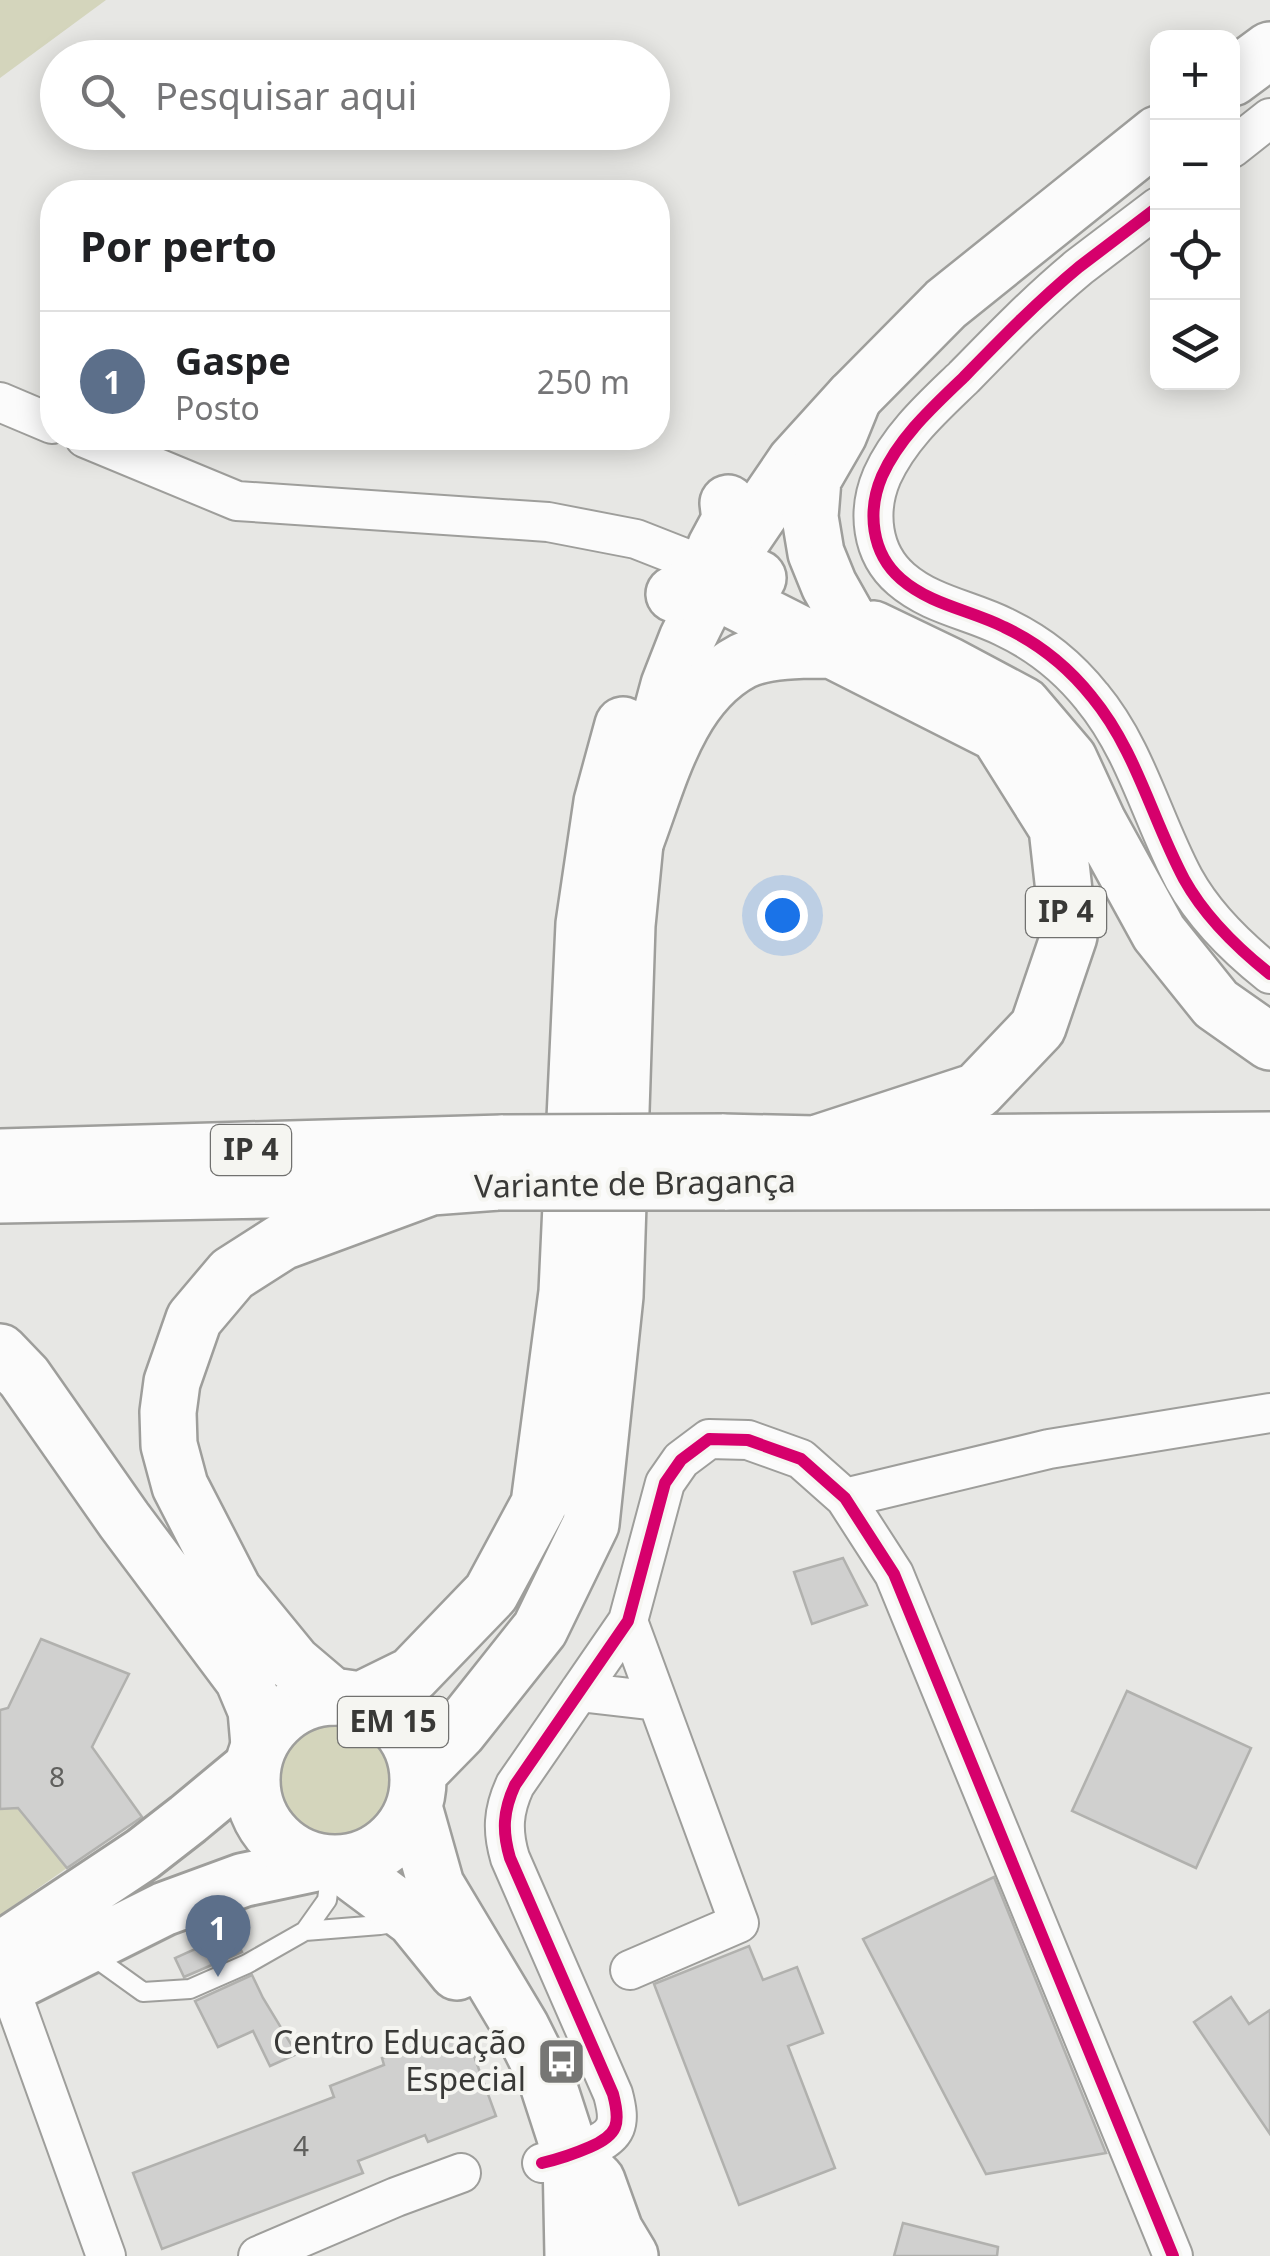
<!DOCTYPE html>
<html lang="pt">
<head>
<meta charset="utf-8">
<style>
	body { margin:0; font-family:"Noto Sans",sans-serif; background:#f2f2f2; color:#202124 }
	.controls { position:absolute; right:30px; top:30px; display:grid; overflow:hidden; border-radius:20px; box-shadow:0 5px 25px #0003 }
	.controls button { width:90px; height:90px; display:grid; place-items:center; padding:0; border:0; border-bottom:2px solid #e0e0e0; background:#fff; color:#202124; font:50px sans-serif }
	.you { position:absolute; left:782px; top:915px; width:35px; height:35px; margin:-25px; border:8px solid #fff; border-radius:50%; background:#1a73e8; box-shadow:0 0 0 15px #1a73e833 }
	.badge { display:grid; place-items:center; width:65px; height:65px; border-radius:50%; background:#b45309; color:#fff; font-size:32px; font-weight:700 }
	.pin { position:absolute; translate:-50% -82px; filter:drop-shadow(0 2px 5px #0008) }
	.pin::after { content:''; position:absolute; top:52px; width:35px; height:30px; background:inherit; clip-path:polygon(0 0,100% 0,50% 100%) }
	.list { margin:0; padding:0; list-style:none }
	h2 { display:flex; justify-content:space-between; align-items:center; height:130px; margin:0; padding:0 40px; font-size:42px }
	h2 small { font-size:32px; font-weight:400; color:#757577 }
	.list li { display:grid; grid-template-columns:65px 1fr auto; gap:30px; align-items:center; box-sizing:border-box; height:140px; padding:0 40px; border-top:2px solid #e0e0e0 }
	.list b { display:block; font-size:38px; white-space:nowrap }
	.list p { margin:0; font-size:32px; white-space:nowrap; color:#757577 }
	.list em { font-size:32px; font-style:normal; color:#757577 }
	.icon { flex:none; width:55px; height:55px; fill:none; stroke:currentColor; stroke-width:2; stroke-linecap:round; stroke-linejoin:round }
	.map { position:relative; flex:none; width:1270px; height:2256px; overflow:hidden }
	.search { position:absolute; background:#fff; box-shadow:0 5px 25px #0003; left:40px; top:40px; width:630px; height:110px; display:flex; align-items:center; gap:25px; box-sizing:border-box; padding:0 35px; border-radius:55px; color:#757577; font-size:38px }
	.panel { position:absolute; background:#fff; box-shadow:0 5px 25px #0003; left:40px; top:180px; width:630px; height:270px; border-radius:40px }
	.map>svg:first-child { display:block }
</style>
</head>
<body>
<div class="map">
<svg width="1270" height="2256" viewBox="0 0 1270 2256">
	<rect width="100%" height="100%" fill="#e7e7e4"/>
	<!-- green -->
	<path fill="#d4d5bc" d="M 0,0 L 106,0 L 0,78 Z
		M269 1781a63 63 0 1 1 126 0a63 63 0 1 1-126 0Z
		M 18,1808 L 67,1868 L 0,1915 L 0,1809 Z"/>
	<!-- building -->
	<path fill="#d0d0cf" stroke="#b1b1ae" stroke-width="2.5" d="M 843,1558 L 867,1605 L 812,1624 L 794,1572 Z
		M 41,1639 L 129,1674 L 92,1747 L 142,1817 L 67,1868 L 18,1808 L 0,1809 L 0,1710 L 8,1708 Z
		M 1127,1691 L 1251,1748 L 1196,1868 L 1072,1811 Z
		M 994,1877 L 1106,2153 L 986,2174 L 863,1939 Z
		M 233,1932 L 242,1952 L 184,1977 L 175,1958 Z
		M 749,1946 L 763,1980 L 797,1967 L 823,2033 L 788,2046 L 835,2168 L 739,2205 L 654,1984 Z
		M 252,1975 L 263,1998 L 297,2054 L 270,2066 L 253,2031 L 218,2047 L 195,2001 Z
		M 1231,1997 L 1249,2024 L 1270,2010 L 1270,2134 L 1194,2022 Z
		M 466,2034 L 496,2116 L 428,2142 L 425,2135 L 358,2161 L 363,2173 L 162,2249 L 133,2173 L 334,2097 L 330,2086 L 384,2065 L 382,2058 L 438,2037 L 441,2044 Z
		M 903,2223 L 998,2247 L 997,2256 L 894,2256 Z"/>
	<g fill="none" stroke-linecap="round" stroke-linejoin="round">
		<defs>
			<path id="lane" d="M 305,1931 L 380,1925 L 399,1922
				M 91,1949 L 104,1964 L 143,1992 L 190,1989 L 247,1964 L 305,1931 L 327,1900 L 331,1869"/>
			<path id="street" d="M 1232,148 L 1270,118
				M 1158,207 C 1132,227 1105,247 1079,267 C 1038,301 1001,339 964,377 C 934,406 900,436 882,476 C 867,511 871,553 901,579 C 931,605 970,610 1004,627 C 1038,643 1069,668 1092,697 C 1136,750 1152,819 1184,879 C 1205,917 1236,947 1270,974
				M 0,402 L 52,424
				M 85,438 L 237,501 L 548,522 L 636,539 L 720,572
				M 845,1498 L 1049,1449 L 1270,1413
				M 628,1621 L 739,1923 L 630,1970
				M 579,1692 L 657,1701
				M 9,1986 L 106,2256
				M 542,2163 C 559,2159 574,2154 590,2147 C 618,2135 621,2124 613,2094 L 510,1858 C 502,1831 503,1811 515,1785 L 628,1621 L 665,1483 L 681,1460 L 709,1439 L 748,1440 L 801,1459 L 845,1498 L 894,1574 L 1173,2256
				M 258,2256 L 396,2197 L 461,2173"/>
			<path id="secondary" d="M 0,1949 L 143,1854 L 188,1819 L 253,1765
				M 0,1991 L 164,1909 L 243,1880 L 323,1863"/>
			<path id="primary" d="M 1232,78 L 1270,50
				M252 1780a83 83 0 1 1 166 0a83 83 0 1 1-166 0Z
				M 359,1701 L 412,1675 L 491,1593 L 539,1504 L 567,1292 L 584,924 L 602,802 L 623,725
				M 418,1773 L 459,1731 L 540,1629 L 591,1524 L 615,1296 L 627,925 L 635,843 L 648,763 L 669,685 L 687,639 L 720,572 L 795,462 L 854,397 L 946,304 L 1158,134
				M 414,1807 L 436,1885 L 521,2027 L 545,2075 L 571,2155 L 573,2256
				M 339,1863 L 414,1919 L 457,1972
				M 577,2161 L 597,2181 L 615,2231 L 630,2256"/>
			<path id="highway" d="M 728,503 L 730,520 L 715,548 L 720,572 L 735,601 L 998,734 L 1057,828 L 1069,936 L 1038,1027 L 977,1091 L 815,1144
				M 674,594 C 703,580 725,565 758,578
				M 847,617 L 829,585 L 816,553 L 810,517 L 813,479 L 839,434 L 854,397
				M 873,629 L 948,665 L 1023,705 L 1069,759 L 1098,822 L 1159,933 L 1216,1004 L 1270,1042
				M 635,843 C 659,780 678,695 743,661 C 768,649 808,650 835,650
				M 722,1142 L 815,1144 L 1270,1140
				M 0,1157 L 503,1143
				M 725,1182 L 1270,1181
				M 0,1195 L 431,1187 L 498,1182
				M 0,1352 L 24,1377 L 124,1520 L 243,1679 L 256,1710 L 259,1745
				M 333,1697 L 293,1663 L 234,1591 L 180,1486 L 169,1445 L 168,1412 L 172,1382 L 194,1319 L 232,1274 L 282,1242 L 431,1187"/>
		</defs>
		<!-- lane casing -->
		<use href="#lane" stroke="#9e9e9b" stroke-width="22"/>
		<!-- street casing -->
		<use href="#street" stroke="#9e9e9b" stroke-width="42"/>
		<!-- secondary casing -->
		<use href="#secondary" stroke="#9e9e9b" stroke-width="58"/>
		<!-- primary casing -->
		<use href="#primary" stroke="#9e9e9b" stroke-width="60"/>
		<!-- highway casing -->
		<use href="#highway" stroke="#9e9e9b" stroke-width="60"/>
		<!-- lane -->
		<use href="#lane" stroke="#fbfbfb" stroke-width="18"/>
		<!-- street -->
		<use href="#street" stroke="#fbfbfb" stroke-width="38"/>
		<!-- secondary -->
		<use href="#secondary" stroke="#fbfbfb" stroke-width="52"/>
		<!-- primary -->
		<use href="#primary" stroke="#fbfbfb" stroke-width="55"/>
		<!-- highway -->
		<use href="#highway" stroke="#fbfbfb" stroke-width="55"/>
		<defs>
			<path id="highway-bridge" d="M 503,1143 L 722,1142
				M 498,1182 L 725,1182"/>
		</defs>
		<!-- highway-bridge casing -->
		<use href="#highway-bridge" stroke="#9e9e9b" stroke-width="60" stroke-linecap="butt"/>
		<!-- highway-bridge -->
		<use href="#highway-bridge" stroke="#fbfbfb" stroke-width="55"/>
		<defs>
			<path id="cycleway" d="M 1158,207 C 1132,227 1105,247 1079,267 C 1038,301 1001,339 964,377 C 934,406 900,436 882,476 C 867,511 871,553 901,579 C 931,605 970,610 1004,627 C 1038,643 1069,668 1092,697 C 1136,750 1152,819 1184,879 C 1205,917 1236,947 1270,974
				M 542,2163 C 559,2159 574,2154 590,2147 C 618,2135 621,2124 613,2094 L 510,1858 C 502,1831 503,1811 515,1785 L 628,1621 L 665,1483 L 681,1460 L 709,1439 L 748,1440 L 801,1459 L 845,1498 L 894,1574 L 1173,2256"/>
		</defs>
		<!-- cycleway casing -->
		<use href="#cycleway" stroke="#f5f5f1" stroke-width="19"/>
		<!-- cycleway -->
		<use href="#cycleway" stroke="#d6006c" stroke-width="12"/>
	</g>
	<!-- icons -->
	<defs>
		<symbol id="bus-square" viewBox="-11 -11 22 22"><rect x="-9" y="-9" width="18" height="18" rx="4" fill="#767674" stroke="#f5f5f1"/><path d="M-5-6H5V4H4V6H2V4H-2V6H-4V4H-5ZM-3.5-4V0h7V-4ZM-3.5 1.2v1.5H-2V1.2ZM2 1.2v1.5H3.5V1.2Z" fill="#fff"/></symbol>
	</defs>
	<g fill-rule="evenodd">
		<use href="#bus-square" x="534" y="2034" width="55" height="55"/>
	</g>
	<g text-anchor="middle" stroke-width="8" stroke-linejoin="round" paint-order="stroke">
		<!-- number labels -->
		<g font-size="28" fill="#5f5f5d">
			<text x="57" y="1787">8</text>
			<text x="301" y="2156">4</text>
		</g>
		<!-- shield labels -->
		<g fill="#f5f5f1" stroke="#71716f" stroke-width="2.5">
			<rect x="1026" y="887" width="80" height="50" rx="8"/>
			<rect x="211" y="1125" width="80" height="50" rx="8"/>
			<rect x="338" y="1697" width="110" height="50" rx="8"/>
		</g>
		<g font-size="30" font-weight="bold" fill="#393937">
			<text x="1066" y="922">IP 4</text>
			<text x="251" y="1160">IP 4</text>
			<text x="393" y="1732">EM 15</text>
		</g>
		<!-- street labels -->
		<g font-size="32" fill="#393937" stroke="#f5f5f1">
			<text transform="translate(635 1184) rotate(-1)" y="11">Variante de Bragança</text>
		</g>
		<!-- poi labels -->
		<g font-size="32" fill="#393937" stroke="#f5f5f1" text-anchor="end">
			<text x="526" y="2054">Centro Educação<tspan x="526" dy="37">Especial</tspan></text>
		</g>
	</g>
</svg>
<div class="controls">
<button>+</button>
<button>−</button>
<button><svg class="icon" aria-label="locate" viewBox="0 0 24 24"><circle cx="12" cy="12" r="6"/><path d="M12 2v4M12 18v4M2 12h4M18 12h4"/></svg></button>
<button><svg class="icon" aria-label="layers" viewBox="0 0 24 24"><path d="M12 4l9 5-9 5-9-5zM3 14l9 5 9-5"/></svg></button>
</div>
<div class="you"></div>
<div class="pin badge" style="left:218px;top:1977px;background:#5c6f8a">1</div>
<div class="search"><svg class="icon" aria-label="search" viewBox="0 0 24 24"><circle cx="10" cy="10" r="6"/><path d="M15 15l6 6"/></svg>Pesquisar aqui</div>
<section class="panel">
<h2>Por perto<small></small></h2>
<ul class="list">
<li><span class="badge" style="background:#5c6f8a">1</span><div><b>Gaspe</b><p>Posto</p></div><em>250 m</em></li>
</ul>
</section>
</div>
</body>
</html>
